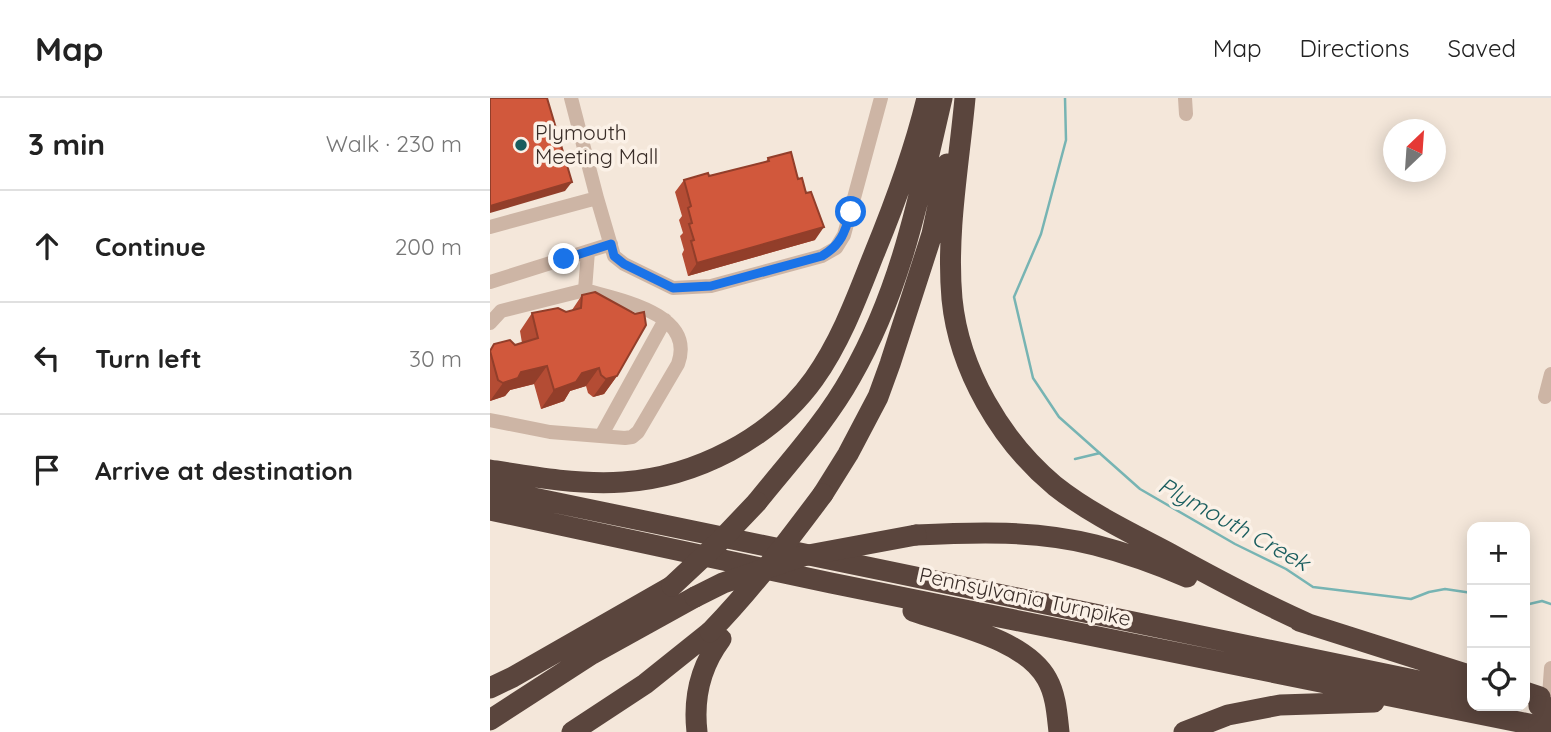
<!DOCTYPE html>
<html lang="en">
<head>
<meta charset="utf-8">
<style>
	body { margin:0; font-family:Quicksand,sans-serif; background:#f6f6f6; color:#222 }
	.controls { position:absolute; right:21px; bottom:21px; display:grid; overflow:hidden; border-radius:14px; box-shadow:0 4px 18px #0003 }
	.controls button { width:63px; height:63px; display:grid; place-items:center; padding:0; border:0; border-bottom:2px solid #e0e0e0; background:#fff; color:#222; font:35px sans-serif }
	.compass { position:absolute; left:893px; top:21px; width:63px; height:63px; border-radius:50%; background:#fff; box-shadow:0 4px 18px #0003; rotate:25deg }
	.stop { position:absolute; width:21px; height:21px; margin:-16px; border:5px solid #1a73e8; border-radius:50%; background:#fff }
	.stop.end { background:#1a73e8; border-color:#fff; box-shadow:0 2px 7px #0008 }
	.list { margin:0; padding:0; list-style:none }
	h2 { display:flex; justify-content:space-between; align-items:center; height:91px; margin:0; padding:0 28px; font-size:30px }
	h2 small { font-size:23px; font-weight:400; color:#767676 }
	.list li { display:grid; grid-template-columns:46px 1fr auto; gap:21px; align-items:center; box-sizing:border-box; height:112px; padding:0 28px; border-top:2px solid #e0e0e0 }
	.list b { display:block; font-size:26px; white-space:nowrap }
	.list em { font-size:23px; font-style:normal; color:#767676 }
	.icon { flex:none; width:38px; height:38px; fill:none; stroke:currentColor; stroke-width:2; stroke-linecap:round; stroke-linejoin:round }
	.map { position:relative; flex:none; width:1061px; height:634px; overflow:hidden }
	header { display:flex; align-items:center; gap:42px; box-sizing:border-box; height:98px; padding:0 35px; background:#fff; border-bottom:2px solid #e0e0e0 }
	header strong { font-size:33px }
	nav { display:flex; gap:38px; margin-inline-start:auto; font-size:24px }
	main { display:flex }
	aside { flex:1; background:#fff }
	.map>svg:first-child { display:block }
</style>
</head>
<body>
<header>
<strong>Map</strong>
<nav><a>Map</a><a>Directions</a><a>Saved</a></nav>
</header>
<main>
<aside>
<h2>3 min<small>Walk · 230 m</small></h2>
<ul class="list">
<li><svg class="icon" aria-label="ahead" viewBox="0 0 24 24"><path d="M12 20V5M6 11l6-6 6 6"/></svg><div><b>Continue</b></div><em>200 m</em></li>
<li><svg class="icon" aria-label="left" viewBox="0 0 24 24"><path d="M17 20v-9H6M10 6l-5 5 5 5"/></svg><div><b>Turn left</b></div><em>30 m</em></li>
<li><svg class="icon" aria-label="arrive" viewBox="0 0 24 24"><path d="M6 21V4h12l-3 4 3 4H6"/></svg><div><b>Arrive at destination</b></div></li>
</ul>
</aside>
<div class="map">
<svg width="1061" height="634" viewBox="0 0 1061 634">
	<rect width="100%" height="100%" fill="#f4e7da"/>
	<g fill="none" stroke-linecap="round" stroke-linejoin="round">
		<!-- stream -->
		<path stroke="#77b4b3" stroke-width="2.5" d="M 575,0 L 576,42 L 551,136 L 524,199 L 543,280 L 569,319 L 650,391 L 745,446 L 796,471 L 823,489 L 921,501 L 939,494 L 955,491 L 982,495
			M 585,361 L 610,355
			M 1035,507 L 1052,503 L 1061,506"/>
		<!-- minor -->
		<path stroke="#cdb5a5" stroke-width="14" d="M 81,0 L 107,100
			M 695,0 L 696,16
			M 0,129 L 107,100 L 124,158 L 134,166 L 183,190 L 221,188 L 332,158 L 346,150 L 354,137 L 391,0
			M 0,184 L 121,146
			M 0,225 L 11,213 L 95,192
			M 1055,299 L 1061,276
			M 0,322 L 60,334 L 135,340 L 142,339 L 148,334 L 188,266 C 206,215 129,202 95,192 L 98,153
			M 111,338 L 175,222
			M 1058,612 L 1061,570"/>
		<!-- highway -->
		<path stroke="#5a453d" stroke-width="21" d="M 475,0 C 469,66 456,135 462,201 C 469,272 511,343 565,388 C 599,415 641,435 679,455 C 726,481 773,506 821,527
			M 0,372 C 43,379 89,387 133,384 C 205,379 281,341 324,281 C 351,243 367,199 384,156 C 405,105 424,54 437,0
			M 0,391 L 982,594
			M 333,396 L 358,356 L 388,299 L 400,266 L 442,136 L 457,66
			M 267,404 C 299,364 336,324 361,279 C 412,190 429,98 452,0
			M 0,412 L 341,485 L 1049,628
			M 426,437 C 485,434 547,432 605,447 C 636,455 667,466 697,479
			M 423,513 C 463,527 535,541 557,581 C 566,597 567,616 569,634
			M 809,523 L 982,578
			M 0,590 L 23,579 L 182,488
			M 1035,594 L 1050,599
			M 0,622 L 102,556 L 205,499
			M 82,634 L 155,586 L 220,534
			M 207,634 C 203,599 210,569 231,541
			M 694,634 L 738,617 L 790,607 L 884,604"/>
		<!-- highway-bridge -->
		<path stroke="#5a453d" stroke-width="21" d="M 182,488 L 228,445 L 267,404
			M 205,499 L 233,485 L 313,458 L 426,437
			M 220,534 C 262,491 297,444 333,396
			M 1049,608 L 1061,610
			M 1049,628 L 1061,631"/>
	</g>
	<!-- wall -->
	<path fill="#b44c34" d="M 278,60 L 325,142 L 198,178 L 192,156 L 194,152 L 190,138 L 193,135 L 189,122 L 192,118 L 185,94 L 194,82 L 219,78 L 276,64 Z
		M 92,197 L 127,278 L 114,296 L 103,299 L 98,295 L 96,288 L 80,293 L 74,303 L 51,311 L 44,286 L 20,292 L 15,298 L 0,303 L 0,252 L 32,245 L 30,233 L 42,215 L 76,214 L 82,212 Z"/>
	<!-- shaded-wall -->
	<path fill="#923e2a" d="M 82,84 L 75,93 L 0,115 L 0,108 Z
		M 334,129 L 325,142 L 198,178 L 207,165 Z
		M 57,268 L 44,286 L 20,292 L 15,298 L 0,303 L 13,285 L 31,274 Z
		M 109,270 L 96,288 L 80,293 L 74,303 L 51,311 L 64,292 L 92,275 Z
		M 127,278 L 114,296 L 103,299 L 116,281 Z"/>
	<!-- building -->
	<path fill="#d1583c" stroke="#923e2a" stroke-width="2" d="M 0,0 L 57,0 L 82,84 L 0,108 Z
		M 301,54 L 308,81 L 312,80 L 316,95 L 321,94 L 334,129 L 207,165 L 201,143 L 204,142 L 199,126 L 202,125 L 198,110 L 201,108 L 194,82 L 218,75 L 219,78 L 279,63 L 278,60 Z
		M 105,194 L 145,216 L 154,214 L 156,227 L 127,278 L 116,281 L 111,277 L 109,270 L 92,275 L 86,284 L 64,292 L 57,268 L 31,274 L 28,280 L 13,285 L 8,282 L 0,253 L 4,246 L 20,242 L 25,247 L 48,240 L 42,215 L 68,210 L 76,214 L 91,210 L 92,197 Z"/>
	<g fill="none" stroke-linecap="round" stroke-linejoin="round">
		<!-- route -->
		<path stroke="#1a73e8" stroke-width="9" d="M 74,161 L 121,146 L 124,158 L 134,166 L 183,190 L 221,188 L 332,158 C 351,147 355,134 361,114"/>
	</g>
	<!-- markers -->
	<circle fill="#195d5e" stroke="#fbf1e7" stroke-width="2.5" cx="31" cy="47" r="7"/>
	<g text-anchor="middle" stroke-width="7" stroke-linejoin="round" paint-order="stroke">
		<!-- poi labels -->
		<g font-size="21" fill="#382c27" stroke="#fbf1e7" text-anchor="start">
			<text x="45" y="42">Plymouth<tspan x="45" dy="24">Meeting Mall</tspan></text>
		</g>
		<!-- street labels -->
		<g font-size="21" fill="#382c27" stroke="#fbf1e7">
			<text transform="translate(535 499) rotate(12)" y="7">Pennsylvania Turnpike</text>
		</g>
		<!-- water labels -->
		<g font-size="23" font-style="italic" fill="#195d5e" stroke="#fbf1e7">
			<text transform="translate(744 426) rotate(29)" y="8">Plymouth Creek</text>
		</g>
	</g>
</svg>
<div class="controls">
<button>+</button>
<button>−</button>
<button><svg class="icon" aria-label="locate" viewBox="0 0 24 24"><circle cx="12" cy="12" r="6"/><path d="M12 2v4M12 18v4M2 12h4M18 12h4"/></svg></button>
</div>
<svg class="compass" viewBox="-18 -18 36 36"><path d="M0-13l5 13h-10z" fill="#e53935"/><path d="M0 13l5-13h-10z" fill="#767676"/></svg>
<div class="stop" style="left:361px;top:114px"></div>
<div class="stop end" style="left:74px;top:161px"></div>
</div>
</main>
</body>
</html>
